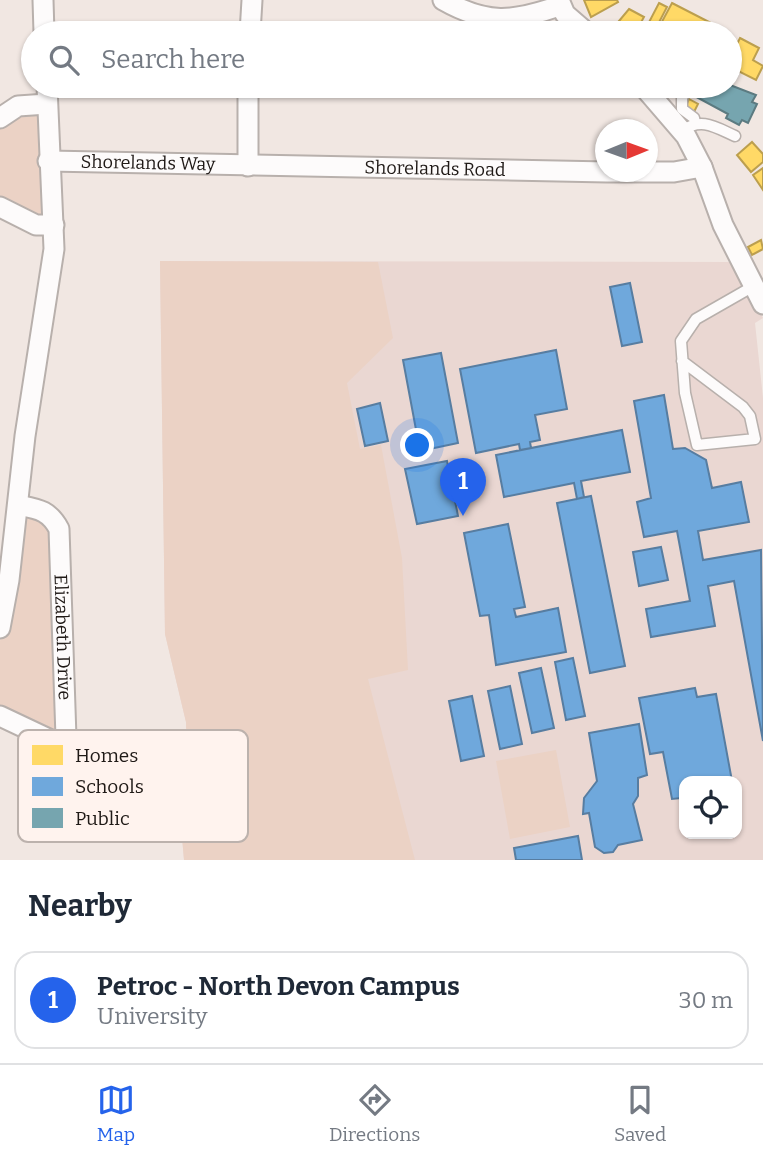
<!DOCTYPE html>
<html lang="en">
<head>
<meta charset="utf-8">
<style>
	body { margin:0; font-family:Bitter,serif; background:#f6f6f7; color:#1f2937 }
	.controls { position:absolute; right:21px; bottom:21px; display:grid; overflow:hidden; border-radius:14px; box-shadow:0 2px 5px #0004 }
	.controls button { width:63px; height:63px; display:grid; place-items:center; padding:0; border:0; border-bottom:2px solid #e0e1e3; background:#fff; color:#1f2937; font:35px sans-serif }
	.compass { position:absolute; left:595px; top:119px; width:63px; height:63px; border-radius:50%; background:#fff; box-shadow:0 2px 5px #0004; rotate:89deg }
	.you { position:absolute; left:418px; top:446px; width:24px; height:24px; margin:-18px; border:5px solid #fff; border-radius:50%; background:#1a73e8; box-shadow:0 0 0 10px #1a73e833 }
	.badge { display:grid; place-items:center; width:46px; height:46px; border-radius:50%; background:#2563eb; color:#fff; font-size:23px; font-weight:700 }
	.pin { position:absolute; translate:-50% -58px; filter:drop-shadow(0 2px 4px #0008) }
	.pin::after { content:''; position:absolute; top:37px; width:24px; height:21px; background:inherit; clip-path:polygon(0 0,100% 0,50% 100%) }
	.list { margin:0; padding:0; list-style:none }
	h2 { display:flex; justify-content:space-between; align-items:center; height:91px; margin:0; padding:0 28px; font-size:30px }
	h2 small { font-size:23px; font-weight:400; color:#747a83 }
	.list li { display:grid; grid-template-columns:46px 1fr auto; gap:21px; align-items:center; box-sizing:border-box; height:98px; margin:0 14px 14px; padding:0 14px; border:2px solid #e0e1e3; border-radius:21px }
	.list b { display:block; font-size:26px; white-space:nowrap }
	.list p { margin:0; font-size:23px; white-space:nowrap; color:#747a83 }
	.list em { font-size:23px; font-style:normal; color:#747a83 }
	.icon { flex:none; width:38px; height:38px; fill:none; stroke:currentColor; stroke-width:2; stroke-linecap:round; stroke-linejoin:round }
	.map { position:relative; flex:none; width:763px; height:860px; overflow:hidden }
	.search { position:absolute; background:#fff; box-shadow:0 2px 5px #0004; left:21px; right:21px; top:21px; height:77px; display:flex; align-items:center; gap:18px; box-sizing:border-box; padding:0 24px; border-radius:38px; color:#747a83; font-size:26px }
	.sheet { height:203px; background:#fff }
	nav { display:flex; justify-content:space-around; align-items:center; box-sizing:border-box; height:98px; border-top:2px solid #e0e1e3; background:#fff; font-size:19px; color:#747a83 }
	nav a { display:grid; justify-items:center; gap:4px }
	nav .on { color:#2563eb }
	.map>svg:first-child { display:block }
</style>
</head>
<body>
<div class="map">
<svg width="763" height="860" viewBox="0 0 763 860">
	<rect width="100%" height="100%" fill="#f1e7e2"/>
	<!-- education -->
	<path fill="#ead7d2" fill-rule="evenodd" d="M 160,261 L 730,262 L 763,318 L 755,323 L 763,398 L 763,860 L 184,860 L 181,825 L 188,795 L 186,722 L 165,634 ZM 684,781 L 737,781 L 737,834 L 684,834 Z"/>
	<!-- green -->
	<path fill="#ebd2c5" d="M 42,109 L 47,218 L 36,219 L 0,200 L 0,126 L 18,113 Z
		M 160,261 L 378,262 L 393,338 L 347,383 L 360,449 L 381,445 L 402,558 L 408,670 L 368,679 L 415,860 L 184,860 L 181,825 L 188,795 L 186,722 L 165,634 Z
		M 25,514 L 41,517 L 52,529 L 58,734 L 0,708 L 0,641 Z
		M 556,750 L 570,827 L 510,839 L 496,761 Z"/>
	<!-- homes -->
	<path fill="#ffd966" stroke="#bc9f4e" stroke-width="2" d="M 584,0 L 617,0 L 618,2 L 591,17 Z
		M 659,3 L 667,7 L 655,30 L 647,26 Z
		M 672,3 L 711,23 L 706,33 L 666,33 L 658,29 Z
		M 629,9 L 644,17 L 639,26 L 648,31 L 647,33 L 626,33 L 614,27 Z
		M 740,38 L 759,48 L 753,60 L 763,66 L 756,80 L 730,67 L 730,43 L 736,46 Z
		M 689,99 L 698,104 L 694,112 L 685,108 Z
		M 752,142 L 763,154 L 763,162 L 751,172 L 737,155 Z
		M 763,168 L 763,190 L 753,175 Z
		M 761,240 L 763,249 L 752,255 L 748,247 Z"/>
	<!-- schools -->
	<path fill="#6fa8dc" stroke="#577da1" stroke-width="2" d="M 630,283 L 642,342 L 622,346 L 610,287 Z
		M 556,350 L 567,409 L 535,415 L 540,440 L 530,442 L 531,448 L 520,450 L 519,444 L 476,453 L 460,369 Z
		M 441,353 L 458,443 L 420,451 L 403,360 Z
		M 664,395 L 673,449 L 685,448 L 706,460 L 712,488 L 741,482 L 749,522 L 698,531 L 703,560 L 761,550 L 763,741 L 734,581 L 708,586 L 715,626 L 651,637 L 646,609 L 690,601 L 677,531 L 644,537 L 637,502 L 651,498 L 634,401 Z
		M 380,403 L 388,441 L 365,446 L 357,409 Z
		M 622,430 L 630,472 L 581,481 L 584,497 L 577,499 L 574,483 L 504,497 L 496,455 Z
		M 447,461 L 458,516 L 417,524 L 405,469 Z
		M 591,496 L 625,666 L 590,673 L 557,503 Z
		M 508,524 L 525,607 L 514,609 L 516,617 L 558,608 L 566,652 L 496,665 L 489,615 L 480,616 L 464,533 Z
		M 661,547 L 668,580 L 639,586 L 633,552 Z
		M 573,658 L 585,716 L 566,720 L 555,662 Z
		M 541,668 L 554,728 L 532,733 L 519,673 Z
		M 510,686 L 522,744 L 500,749 L 488,691 Z
		M 695,688 L 697,697 L 716,694 L 732,781 L 684,781 L 684,816 L 681,798 L 672,799 L 663,752 L 650,754 L 639,698 Z
		M 472,696 L 484,756 L 461,761 L 449,701 Z
		M 639,724 L 647,775 L 638,778 L 638,796 L 633,804 L 642,840 L 618,845 L 613,852 L 604,853 L 595,847 L 589,813 L 583,814 L 584,798 L 597,781 L 589,733 Z
		M 578,836 L 582,860 L 516,860 L 514,848 Z"/>
	<!-- public -->
	<path fill="#76a5af" stroke="#5c7b81" stroke-width="2" d="M 730,85 L 756,95 L 752,102 L 757,104 L 748,123 L 742,120 L 739,125 L 726,118 L 728,114 L 689,93 L 692,86 Z"/>
	<g fill="none" stroke-linecap="round" stroke-linejoin="round">
		<defs>
			<path id="lane" d="M 730,71 L 733,72
				M 688,86 L 682,98 L 682,109 L 694,118 L 695,123
				M 682,131 C 701,117 715,127 735,136
				M 682,361 L 743,407 L 750,416 L 755,439 L 697,445 L 685,393 L 681,341 L 696,319 L 752,287"/>
			<g id="street">
				<path d="M 43,0 L 44,33"/>
				<path d="M 443,0 C 487,25 513,22 559,6"/>
				<path d="M 559,0 L 565,14 L 587,33"/>
				<path d="M 250,33 L 252,0"/>
				<path d="M 643,86 L 686,136 L 702,167 L 723,225 L 763,304"/>
				<path d="M 0,118 L 18,106 L 47,104"/>
				<path id="s1" d="M 48,161 L 607,172 L 674,172 L 702,167"/>
				<path d="M 248,166 L 248,86"/>
				<path d="M 0,207 L 36,225 L 54,225"/>
				<path id="s2" d="M 18,505 C 38,509 49,510 59,529 L 68,797"/>
				<path d="M 0,628 L 9,580 L 25,436 L 54,249 L 47,86"/>
				<path d="M 0,716 L 55,742 L 65,743"/>
			</g>
		</defs>
		<!-- lane casing -->
		<use href="#lane" stroke="#b8b0ac" stroke-width="13"/>
		<!-- street casing -->
		<use href="#street" stroke="#b8b0ac" stroke-width="23"/>
		<!-- lane -->
		<use href="#lane" stroke="#fdfbfb" stroke-width="10"/>
		<!-- street -->
		<use href="#street" stroke="#fdfbfb" stroke-width="19"/>
	</g>
	<g text-anchor="middle" stroke-width="7" stroke-linejoin="round" paint-order="stroke">
		<!-- street labels -->
		<g font-size="18" fill="#1f1916" stroke="#fff3ee">
			<text dy="6" stroke="none"><textPath href="#s1" startOffset="100">Shorelands Way</textPath></text>
			<text dy="6" stroke="none"><textPath href="#s1" startOffset="387">Shorelands Road</textPath></text>
			<text dy="6" stroke="none"><textPath href="#s2" startOffset="158">Elizabeth Drive</textPath></text>
		</g>
	</g>
	<!-- legend -->
	<rect x="18" y="730" width="230" height="112" rx="10" fill="#fff3ee" stroke="#bcb2ad" stroke-width="2"/>
	<rect x="32" y="745" width="31" height="20" fill="#ffd966"/>
	<rect x="32" y="777" width="31" height="19" fill="#6fa8dc"/>
	<rect x="32" y="808" width="31" height="20" fill="#76a5af"/>
	<g font-size="19" fill="#1f1916">
		<text x="75" y="762">Homes</text>
		<text x="75" y="793">Schools</text>
		<text x="75" y="825">Public</text>
	</g>
</svg>
<div class="controls">
<button><svg class="icon" aria-label="locate" viewBox="0 0 24 24"><circle cx="12" cy="12" r="6"/><path d="M12 2v4M12 18v4M2 12h4M18 12h4"/></svg></button>
</div>
<svg class="compass" viewBox="-18 -18 36 36"><path d="M0-13l5 13h-10z" fill="#e53935"/><path d="M0 13l5-13h-10z" fill="#747a83"/></svg>
<div class="you"></div>
<div class="pin badge" style="left:463px;top:516px">1</div>
<div class="search"><svg class="icon" aria-label="search" viewBox="0 0 24 24"><circle cx="10" cy="10" r="6"/><path d="M15 15l6 6"/></svg>Search here</div>
</div>
<section class="sheet">
<h2>Nearby<small></small></h2>
<ul class="list">
<li><span class="badge">1</span><div><b>Petroc - North Devon Campus</b><p>University</p></div><em>30 m</em></li>
</ul>
</section>
<nav>
<a class="on"><svg class="icon" aria-label="map" viewBox="0 0 24 24"><path d="M3 6l6-2 6 2 6-2v14l-6 2-6-2-6 2zM9 4v14M15 6v14"/></svg>Map</a>
<a><svg class="icon" aria-label="directions" viewBox="0 0 24 24"><path d="M12 3l9 9-9 9-9-9zM9 14v-3h6M13 9l2 2-2 2"/></svg>Directions</a>
<a><svg class="icon" aria-label="saved" viewBox="0 0 24 24"><path d="M7 4h10v16l-5-4-5 4z"/></svg>Saved</a>
</nav>
</body>
</html>
